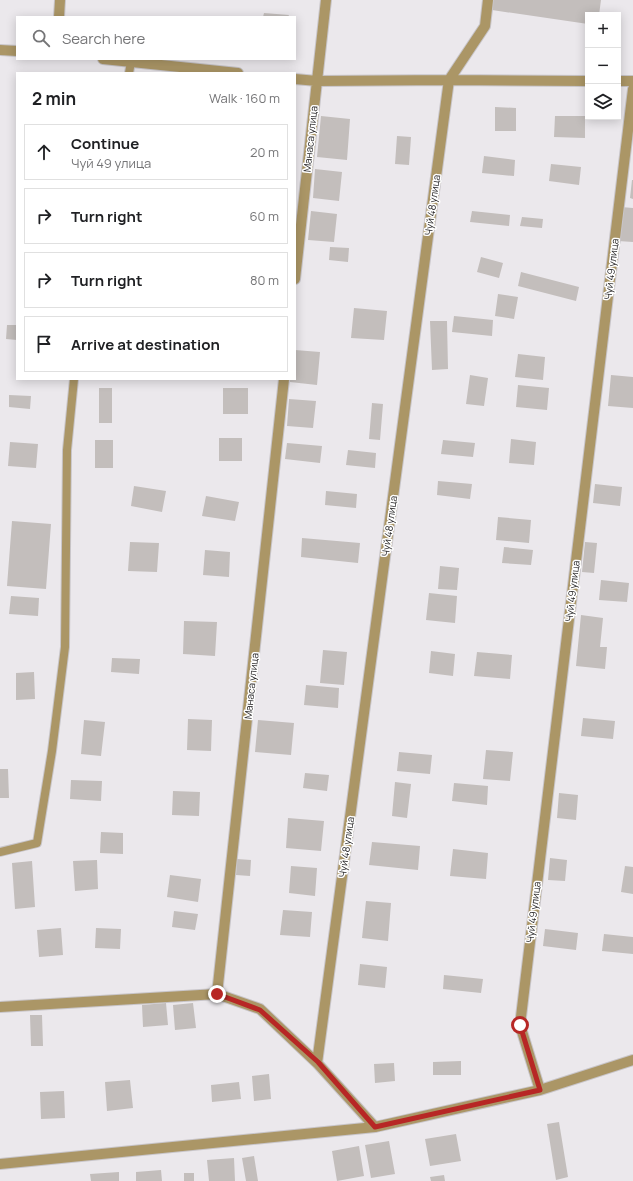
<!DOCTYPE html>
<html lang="en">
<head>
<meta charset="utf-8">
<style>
	body { margin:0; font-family:Manrope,sans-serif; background:#f6f6f6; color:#202124 }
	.controls { position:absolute; right:12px; top:12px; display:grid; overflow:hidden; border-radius:0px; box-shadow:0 2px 10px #0003 }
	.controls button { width:36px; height:36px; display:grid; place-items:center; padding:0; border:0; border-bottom:1px solid #e0e0e0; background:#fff; color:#202124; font:20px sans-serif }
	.stop { position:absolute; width:12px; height:12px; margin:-9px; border:3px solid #b72725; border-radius:50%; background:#fff }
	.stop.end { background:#b72725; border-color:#fff; box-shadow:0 1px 4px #0008 }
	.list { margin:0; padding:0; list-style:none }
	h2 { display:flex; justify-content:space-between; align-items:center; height:52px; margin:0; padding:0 16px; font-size:17px }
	h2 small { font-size:13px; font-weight:400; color:#757577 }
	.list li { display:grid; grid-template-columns:26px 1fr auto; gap:12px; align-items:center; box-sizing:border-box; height:56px; margin:0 8px 8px; padding:0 8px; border:1px solid #e0e0e0; border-radius:0px }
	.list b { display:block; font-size:15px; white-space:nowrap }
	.list p { margin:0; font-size:13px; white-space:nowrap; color:#757577 }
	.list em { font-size:13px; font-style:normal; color:#757577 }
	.icon { flex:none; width:22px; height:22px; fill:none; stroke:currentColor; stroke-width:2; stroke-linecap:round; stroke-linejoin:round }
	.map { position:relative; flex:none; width:633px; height:1181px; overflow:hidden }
	.search { position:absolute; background:#fff; box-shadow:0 2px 10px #0003; left:16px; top:16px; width:280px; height:44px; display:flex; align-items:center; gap:10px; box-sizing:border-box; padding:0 14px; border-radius:0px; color:#757577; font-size:15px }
	.panel { position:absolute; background:#fff; box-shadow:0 2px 10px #0003; left:16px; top:72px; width:280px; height:308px; border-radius:0px }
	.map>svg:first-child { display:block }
</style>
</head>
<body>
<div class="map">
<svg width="633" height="1181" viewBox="0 0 633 1181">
	<rect width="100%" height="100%" fill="#ebe8ec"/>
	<!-- building -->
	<path fill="#c3bebc" d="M 493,0 L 601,0 L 599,15 L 588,15 L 588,24 L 492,10 Z
		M 264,13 L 289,15 L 288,17 L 263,17 Z
		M 495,107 L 516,108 L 516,131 L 495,131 Z
		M 321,116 L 350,119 L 347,160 L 317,157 Z
		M 555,116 L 585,116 L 585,138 L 554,137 Z
		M 397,136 L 411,137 L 409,165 L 395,164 Z
		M 484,156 L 515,160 L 514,176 L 482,173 Z
		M 551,164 L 581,167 L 579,185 L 549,181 Z
		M 315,169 L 342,172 L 339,201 L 313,198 Z
		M 632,180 L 633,180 L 633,199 L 630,198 Z
		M 621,207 L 633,208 L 633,242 L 618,241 Z
		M 311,211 L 337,214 L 334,242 L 308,240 Z
		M 472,211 L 510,215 L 509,226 L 470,222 Z
		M 522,217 L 543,219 L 542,228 L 520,226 Z
		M 330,247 L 349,248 L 348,262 L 329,260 Z
		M 481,257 L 503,263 L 499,278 L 477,272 Z
		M 521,272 L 579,287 L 576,301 L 518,286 Z
		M 498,294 L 518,297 L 514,319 L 495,316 Z
		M 354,308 L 387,311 L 384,340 L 351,338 Z
		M 454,316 L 493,320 L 492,336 L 452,332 Z
		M 430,321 L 447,321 L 448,369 L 432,370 Z
		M 7,325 L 17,325 L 17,340 L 6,339 Z
		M 295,350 L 320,352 L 317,385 L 290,382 L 290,379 L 295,379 Z
		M 518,354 L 545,357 L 543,380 L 515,377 Z
		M 470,375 L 488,378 L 484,406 L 466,404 Z
		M 611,375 L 633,377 L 633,408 L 608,406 Z
		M 518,385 L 549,388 L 547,410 L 516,407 Z
		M 99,388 L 112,388 L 112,423 L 99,423 Z
		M 223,388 L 248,388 L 248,414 L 223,414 Z
		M 9,395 L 31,396 L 30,409 L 9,407 Z
		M 289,399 L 316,401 L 313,428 L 287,426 Z
		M 372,403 L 383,404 L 380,440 L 369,439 Z
		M 219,438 L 242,438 L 242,461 L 219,461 Z
		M 511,439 L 536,442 L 534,465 L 509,463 Z
		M 95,440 L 113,440 L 113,468 L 95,468 Z
		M 443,440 L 475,443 L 473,457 L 441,454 Z
		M 10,442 L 38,444 L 36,468 L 8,466 Z
		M 287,443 L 322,446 L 320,463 L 285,459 Z
		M 348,450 L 376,453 L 375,468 L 346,465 Z
		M 438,481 L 472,484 L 470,499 L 437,495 Z
		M 595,484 L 622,487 L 620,506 L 593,503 Z
		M 134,486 L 166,491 L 162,512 L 131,506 Z
		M 326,491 L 357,494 L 356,508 L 325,505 Z
		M 206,496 L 239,502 L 235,521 L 202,516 Z
		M 498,517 L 531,520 L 529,543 L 496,540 Z
		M 12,521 L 51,524 L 46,589 L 7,586 Z
		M 302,538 L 360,543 L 358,563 L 301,557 Z
		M 130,542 L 159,543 L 157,572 L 128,571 Z
		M 585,542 L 597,543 L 594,573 L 582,572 Z
		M 504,547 L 533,550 L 531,565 L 502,563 Z
		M 205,550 L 230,552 L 229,577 L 203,575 Z
		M 440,566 L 459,568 L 457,590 L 438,589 Z
		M 601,580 L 629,583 L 627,602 L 599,600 Z
		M 429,593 L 457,596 L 455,623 L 426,620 Z
		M 11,596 L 39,598 L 38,616 L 9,614 Z
		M 581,615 L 603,618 L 600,647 L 607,647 L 605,669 L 576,666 Z
		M 184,621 L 217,622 L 215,656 L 183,654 Z
		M 323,650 L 347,652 L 344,685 L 320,683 Z
		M 431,651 L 455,654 L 453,676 L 429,673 Z
		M 477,652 L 512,655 L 510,679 L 474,676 Z
		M 112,658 L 140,659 L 139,674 L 111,672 Z
		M 34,672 L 35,699 L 16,700 L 16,673 Z
		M 306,685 L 339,688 L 338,708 L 304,705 Z
		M 583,718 L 615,721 L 613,739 L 581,736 Z
		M 188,719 L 212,720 L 211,751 L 187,750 Z
		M 84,720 L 105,722 L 101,756 L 81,754 Z
		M 258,720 L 294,723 L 291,755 L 255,752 Z
		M 486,750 L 513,752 L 510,781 L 483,779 Z
		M 399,752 L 432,755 L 430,774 L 397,771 Z
		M 0,769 L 8,769 L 9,798 L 0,798 Z
		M 305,773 L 329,775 L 327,791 L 303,788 Z
		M 71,780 L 102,781 L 101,801 L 70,799 Z
		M 395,782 L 411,784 L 407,818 L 392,816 Z
		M 454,783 L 488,786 L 487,805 L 452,801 Z
		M 173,791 L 200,792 L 199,816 L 172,815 Z
		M 559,793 L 578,795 L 576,820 L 557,818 Z
		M 288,818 L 324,821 L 321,851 L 286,848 Z
		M 101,832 L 123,833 L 123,854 L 100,853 Z
		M 372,842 L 420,846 L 418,870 L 369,865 Z
		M 453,849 L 488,853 L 486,879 L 450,876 Z
		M 550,858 L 567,860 L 565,881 L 548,880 Z
		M 237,859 L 251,860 L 250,876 L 236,875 Z
		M 97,860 L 98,889 L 75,891 L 73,861 Z
		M 32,861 L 35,907 L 15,909 L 12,863 Z
		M 291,866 L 317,868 L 315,896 L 289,893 Z
		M 625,866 L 633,867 L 633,894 L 621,892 Z
		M 170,875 L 201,879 L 198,902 L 167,897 Z
		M 366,901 L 391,903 L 388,941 L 362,938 Z
		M 283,910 L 312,912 L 310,937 L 280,935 Z
		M 174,911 L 198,914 L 195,930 L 172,927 Z
		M 61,928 L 63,955 L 39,957 L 37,930 Z
		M 96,928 L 121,929 L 120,949 L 95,948 Z
		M 545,929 L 578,933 L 576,950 L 543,946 Z
		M 604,934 L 633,937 L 633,954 L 602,951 Z
		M 360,964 L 387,967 L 385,988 L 358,985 Z
		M 444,975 L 483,979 L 481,993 L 443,989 Z
		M 166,1003 L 168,1025 L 143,1027 L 142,1005 Z
		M 193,1003 L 196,1028 L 175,1030 L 173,1005 Z
		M 30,1015 L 42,1015 L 43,1046 L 31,1046 Z
		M 461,1061 L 461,1075 L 433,1075 L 433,1062 Z
		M 394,1063 L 395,1081 L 375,1083 L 374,1064 Z
		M 269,1074 L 271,1099 L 254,1101 L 252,1076 Z
		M 130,1080 L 133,1108 L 107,1111 L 105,1082 Z
		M 239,1082 L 241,1099 L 212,1102 L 211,1085 Z
		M 64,1091 L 65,1118 L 41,1119 L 40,1092 Z
		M 559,1122 L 568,1177 L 556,1180 L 547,1124 Z
		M 456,1134 L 461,1161 L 430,1166 L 425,1139 Z
		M 389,1141 L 395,1174 L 371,1178 L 365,1145 Z
		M 359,1146 L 364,1176 L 337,1181 L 332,1151 Z
		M 254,1156 L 258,1181 L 246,1181 L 242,1158 Z
		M 234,1158 L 235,1181 L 209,1181 L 207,1160 Z
		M 161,1170 L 162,1181 L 136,1181 L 136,1172 Z
		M 119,1172 L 119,1181 L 91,1181 L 90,1174 Z
		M 184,1173 L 194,1173 L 194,1181 L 184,1181 Z
		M 444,1175 L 445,1181 L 431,1181 L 430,1177 Z"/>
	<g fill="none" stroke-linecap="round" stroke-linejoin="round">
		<defs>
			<path id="lane" d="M 129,73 L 131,62
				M 0,852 L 37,843 L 52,751 L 65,647 L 67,450 L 74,379"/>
			<path id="street" d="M 59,17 L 60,0
				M 0,50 L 17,51
				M 103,59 L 238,73
				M 295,79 L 317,81 L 449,80 L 588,81
				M 618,81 L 633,81
				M 295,279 L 326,0
				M 217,994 L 284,379
				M 0,1007 L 217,994 L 260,1009 L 317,1063 L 375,1127
				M 317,1063 L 449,80 L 485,26 L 488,0
				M 540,1090 L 520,1025 L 633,89
				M 0,1164 L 375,1127 L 540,1090 L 633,1060"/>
		</defs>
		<!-- lane casing -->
		<use href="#lane" stroke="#c8c5c9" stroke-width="10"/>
		<!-- street casing -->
		<use href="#street" stroke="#c8c5c9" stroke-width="12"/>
		<!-- lane -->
		<use href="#lane" stroke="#ab9666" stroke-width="8"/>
		<!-- street -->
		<use href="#street" stroke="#ab9666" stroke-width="10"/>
	</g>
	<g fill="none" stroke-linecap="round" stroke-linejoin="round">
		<!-- route -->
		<path stroke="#b72725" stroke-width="5" d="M 217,994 L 260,1010 L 318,1062 L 375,1127 L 540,1090 L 520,1025"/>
	</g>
	<g text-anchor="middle" stroke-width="3" stroke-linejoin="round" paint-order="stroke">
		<!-- street labels -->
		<g font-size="10" fill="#272627" stroke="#fff">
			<text transform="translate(310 139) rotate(-84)" y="4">Манаса улица</text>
			<text transform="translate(432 205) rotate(-82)" y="4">Чуй 48 улица</text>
			<text transform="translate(611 269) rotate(-83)" y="4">Чуй 49 улица</text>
			<text transform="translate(389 526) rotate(-82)" y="4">Чуй 48 улица</text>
			<text transform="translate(572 591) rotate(-83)" y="4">Чуй 49 улица</text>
			<text transform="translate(251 686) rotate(-84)" y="4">Манаса улица</text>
			<text transform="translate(346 847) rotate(-82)" y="4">Чуй 48 улица</text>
			<text transform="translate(533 912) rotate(-83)" y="4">Чуй 49 улица</text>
		</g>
	</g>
</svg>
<div class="controls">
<button>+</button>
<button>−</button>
<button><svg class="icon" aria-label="layers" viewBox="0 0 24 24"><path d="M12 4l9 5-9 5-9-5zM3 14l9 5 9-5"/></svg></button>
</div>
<div class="stop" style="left:520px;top:1025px"></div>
<div class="stop end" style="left:217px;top:994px"></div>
<div class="search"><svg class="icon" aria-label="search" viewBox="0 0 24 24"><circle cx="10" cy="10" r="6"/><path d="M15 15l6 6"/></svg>Search here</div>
<section class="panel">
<h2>2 min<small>Walk · 160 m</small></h2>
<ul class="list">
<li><svg class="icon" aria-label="ahead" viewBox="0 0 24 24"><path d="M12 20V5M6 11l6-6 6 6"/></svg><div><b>Continue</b><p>Чуй 49 улица</p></div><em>20 m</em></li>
<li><svg class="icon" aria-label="right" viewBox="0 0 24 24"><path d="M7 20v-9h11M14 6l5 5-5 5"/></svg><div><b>Turn right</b></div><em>60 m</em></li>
<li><svg class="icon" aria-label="right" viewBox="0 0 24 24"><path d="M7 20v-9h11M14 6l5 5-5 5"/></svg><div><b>Turn right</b></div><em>80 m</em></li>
<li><svg class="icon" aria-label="arrive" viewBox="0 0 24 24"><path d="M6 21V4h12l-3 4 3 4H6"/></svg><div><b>Arrive at destination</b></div></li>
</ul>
</section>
</div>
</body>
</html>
